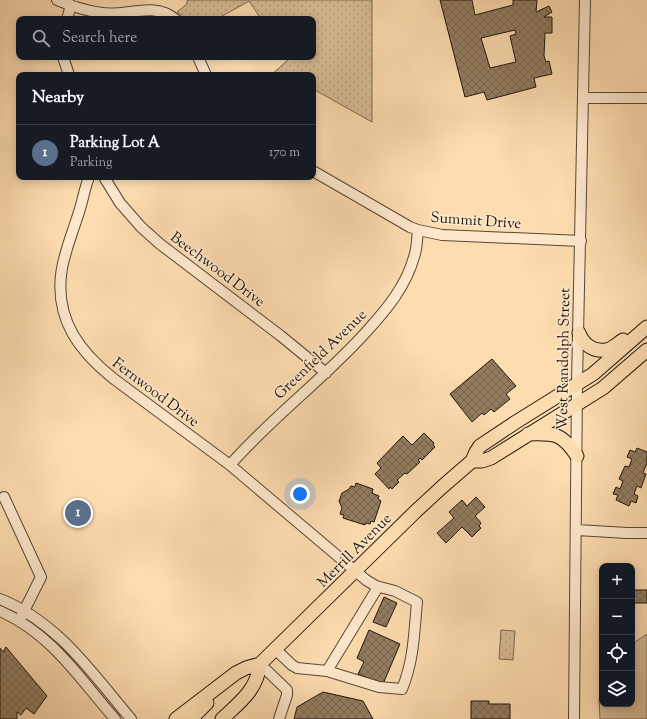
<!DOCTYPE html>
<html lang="en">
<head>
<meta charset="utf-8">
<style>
	body { margin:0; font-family:"Sorts Mill Goudy",serif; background:#242831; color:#f1f3f6 }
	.controls { position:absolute; right:12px; bottom:12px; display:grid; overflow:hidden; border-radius:8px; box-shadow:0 2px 10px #0003 }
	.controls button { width:36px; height:36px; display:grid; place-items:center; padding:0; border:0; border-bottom:1px solid #363941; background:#171b24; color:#f1f3f6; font:20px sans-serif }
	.you { position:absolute; left:300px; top:494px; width:14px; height:14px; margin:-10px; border:3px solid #fff; border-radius:50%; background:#1a73e8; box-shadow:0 0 0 6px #1a73e833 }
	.badge { display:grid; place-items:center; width:26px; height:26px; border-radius:50%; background:#7c3aed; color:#fff; font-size:13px; font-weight:700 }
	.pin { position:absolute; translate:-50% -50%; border:2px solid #fff; box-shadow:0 1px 4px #0006 }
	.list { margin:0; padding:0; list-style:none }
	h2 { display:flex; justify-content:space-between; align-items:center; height:52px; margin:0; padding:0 16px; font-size:17px }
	h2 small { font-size:13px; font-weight:400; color:#9ea1a6 }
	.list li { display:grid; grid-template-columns:26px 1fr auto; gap:12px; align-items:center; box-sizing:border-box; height:56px; padding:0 16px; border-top:1px solid #363941 }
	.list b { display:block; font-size:15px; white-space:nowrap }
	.list p { margin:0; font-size:13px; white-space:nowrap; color:#9ea1a6 }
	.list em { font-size:13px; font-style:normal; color:#9ea1a6 }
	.icon { flex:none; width:22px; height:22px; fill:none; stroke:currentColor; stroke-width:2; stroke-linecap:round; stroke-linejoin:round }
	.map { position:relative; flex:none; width:647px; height:719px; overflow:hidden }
	.search { position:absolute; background:#171b24; box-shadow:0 2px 10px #0003; left:16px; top:16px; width:300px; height:44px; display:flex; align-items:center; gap:10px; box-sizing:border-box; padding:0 14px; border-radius:8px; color:#9ea1a6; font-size:15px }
	.panel { position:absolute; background:#171b24; box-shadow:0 2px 10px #0003; left:16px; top:72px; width:300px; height:108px; border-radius:8px }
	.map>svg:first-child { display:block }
</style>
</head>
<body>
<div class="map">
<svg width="647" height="719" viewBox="0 0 647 719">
	<defs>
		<pattern id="park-dots" width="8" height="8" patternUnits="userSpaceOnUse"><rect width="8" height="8" fill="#d7ba94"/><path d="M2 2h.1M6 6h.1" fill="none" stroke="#b89f7e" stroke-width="1.8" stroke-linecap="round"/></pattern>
		<pattern id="building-cross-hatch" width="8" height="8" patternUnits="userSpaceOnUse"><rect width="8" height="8" fill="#927d61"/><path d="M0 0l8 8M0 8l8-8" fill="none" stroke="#77654e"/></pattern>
	</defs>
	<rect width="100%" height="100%" fill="#fddcb0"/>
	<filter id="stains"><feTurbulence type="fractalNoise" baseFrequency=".005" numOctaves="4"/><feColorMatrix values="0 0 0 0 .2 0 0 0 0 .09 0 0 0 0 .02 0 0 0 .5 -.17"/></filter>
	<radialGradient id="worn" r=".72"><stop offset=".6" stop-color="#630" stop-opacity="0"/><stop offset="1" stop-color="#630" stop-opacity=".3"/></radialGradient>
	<!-- green -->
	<path fill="#d7ba94" stroke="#7b6850" d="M 647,634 L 647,719 L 600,719 L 599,700 L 602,688 L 602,704 L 632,704 L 632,644 Z"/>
	<!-- park -->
	<path fill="url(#park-dots)" stroke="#7b6850" d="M 187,0 L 372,0 L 372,122 L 313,89 L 313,75 L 271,75 L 288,60 L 286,57 L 313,57 L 313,19 L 261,19 L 249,1 L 217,19 L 185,19 L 177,12 L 187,4 Z
		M 501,630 L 515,631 L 513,660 L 499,659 Z"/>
	<!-- building -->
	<path fill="url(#building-cross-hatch)" stroke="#1f160b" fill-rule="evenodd" d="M 440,0 L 472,0 L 475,15 L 513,5 L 513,0 L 537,0 L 536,12 L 549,6 L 552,12 L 544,17 L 552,17 L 552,33 L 545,33 L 544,56 L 546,62 L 549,61 L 552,74 L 534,78 L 536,87 L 487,100 L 484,92 L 465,97 ZM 515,30 L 516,34 L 510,36 L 516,62 L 490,68 L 481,38 Z
		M 492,359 L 516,386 L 506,394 L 510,399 L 494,412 L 491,409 L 484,415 L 482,413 L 472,422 L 450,394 Z
		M 424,433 L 434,443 L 433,445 L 435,447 L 422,460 L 420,458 L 418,460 L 420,462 L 407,474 L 405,473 L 397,480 L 399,482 L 392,489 L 390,487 L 389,489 L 375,474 L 381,468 L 377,463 L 403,436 L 412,445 Z
		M 637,448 L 647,452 L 647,465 L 646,465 L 643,473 L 646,474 L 641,488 L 637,486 L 634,494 L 638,496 L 636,503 L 631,501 L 629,506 L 616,500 L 618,495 L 613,494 L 616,487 L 620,489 L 623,481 L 619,479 L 625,466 L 629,467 L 632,459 L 627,457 L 630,450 L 635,452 Z
		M 356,483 L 373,489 L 372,493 L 379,496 L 378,499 L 381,501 L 374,522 L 371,521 L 370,524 L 366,523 L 365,525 L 343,518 L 344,515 L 340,514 L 342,508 L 339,501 L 342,493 L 349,489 L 351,486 L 355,487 Z
		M 476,497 L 485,507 L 475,516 L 481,523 L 479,526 L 481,528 L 472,537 L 462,527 L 446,543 L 437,533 L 454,518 L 449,512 L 462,500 L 467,506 Z
		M 634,590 L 647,590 L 647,603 L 634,603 L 634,606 L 632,606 L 632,593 L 634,593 Z
		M 384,597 L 397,603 L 386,627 L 373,622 Z
		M 369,630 L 400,644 L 383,684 L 358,674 L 364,662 L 357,658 Z
		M 6,647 L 47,696 L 34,714 L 26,708 L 21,715 L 17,712 L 17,719 L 0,719 L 0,648 L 3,652 Z
		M 323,692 L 363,701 L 373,719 L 294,719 L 297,707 Z
		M 471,701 L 489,701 L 489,704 L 510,704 L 510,719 L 471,719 Z"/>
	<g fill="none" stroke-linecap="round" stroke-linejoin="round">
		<defs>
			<path id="minor" d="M 57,0 C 71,6 87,11 102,13 C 125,17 155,1 175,19
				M 67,19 L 71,5
				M 63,57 L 69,75
				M 198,57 L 206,75
				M 584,98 L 647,98
				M 313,171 L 410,227 L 418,230 L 442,235 L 581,241
				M 89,177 C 84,190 82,205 77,218 C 71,237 63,256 61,275 C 56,321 80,352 114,379 L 230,465 L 366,580 L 376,586 L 395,591 L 417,602 C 414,633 414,660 402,689 L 379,687 L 327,671 L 297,668 L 292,665 L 276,650
				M 104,177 L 120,203 L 141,227 L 160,244 L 281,336 L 326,373
				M 230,465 C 272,417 324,379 367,331 C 387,309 406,286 414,257 C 417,249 417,239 418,230
				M 4,497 L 41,577 L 21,617
				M 577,530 L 627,533 L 647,533
				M 0,599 C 59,623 91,672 131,719
				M 0,611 C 52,634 79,678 115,719
				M 260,664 L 287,690 L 287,695 L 279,719
				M 327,671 L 378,587
				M 574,719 L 577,384 L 585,0"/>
			<path id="major" d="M 579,333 C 583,344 593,352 606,350 C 612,349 618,343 623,340
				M 528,434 C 555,433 562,433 577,456
				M 472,461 L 482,461 L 491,458 L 603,388 L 647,350
				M 176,719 L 236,673 L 246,668 L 260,664 L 415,512 L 442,487 L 472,461 L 476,452 L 480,446 L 516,422 L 593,374 L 647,327
				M 191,719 L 207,703
				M 222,719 C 240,702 257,690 260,664"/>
		</defs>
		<!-- minor casing -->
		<use href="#minor" stroke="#564834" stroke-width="12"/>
		<!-- major casing -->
		<use href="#major" stroke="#1f160b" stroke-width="15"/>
		<!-- minor -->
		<use href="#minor" stroke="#fee8cc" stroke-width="10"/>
		<!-- major -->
		<use href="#major" stroke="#fddcb0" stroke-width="13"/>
	</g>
	<g text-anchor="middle" stroke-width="3" stroke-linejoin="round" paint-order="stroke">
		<!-- street labels -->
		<g font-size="15" fill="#1f160b" stroke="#fee8cc">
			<text transform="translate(476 220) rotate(4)" y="5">Summit Drive</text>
			<text transform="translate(218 269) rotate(37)" y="5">Beechwood Drive</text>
			<text transform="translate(320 354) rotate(-44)" y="5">Greenfield Avenue</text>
			<text transform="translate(563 359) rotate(-89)" y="5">West Randolph Street</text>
			<text transform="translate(156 392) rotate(37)" y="5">Fernwood Drive</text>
			<text transform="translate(354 550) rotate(-45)" y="5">Merrill Avenue</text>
		</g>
	</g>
	<rect width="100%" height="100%" filter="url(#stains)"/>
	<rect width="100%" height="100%" fill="url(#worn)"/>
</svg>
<div class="controls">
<button>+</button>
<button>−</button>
<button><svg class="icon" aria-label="locate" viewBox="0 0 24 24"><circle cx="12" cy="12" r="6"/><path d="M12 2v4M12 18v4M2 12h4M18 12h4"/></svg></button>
<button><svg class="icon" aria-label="layers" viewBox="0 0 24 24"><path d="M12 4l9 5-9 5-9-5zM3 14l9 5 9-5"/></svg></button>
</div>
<div class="you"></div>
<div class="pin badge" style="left:78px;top:513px;background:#5c6f8a">1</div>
<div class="search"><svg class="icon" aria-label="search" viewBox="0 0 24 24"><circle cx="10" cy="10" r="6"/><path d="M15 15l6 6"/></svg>Search here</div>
<section class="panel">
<h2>Nearby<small></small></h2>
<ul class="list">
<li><span class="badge" style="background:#5c6f8a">1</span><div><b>Parking Lot A</b><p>Parking</p></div><em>170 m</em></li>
</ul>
</section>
</div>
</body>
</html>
